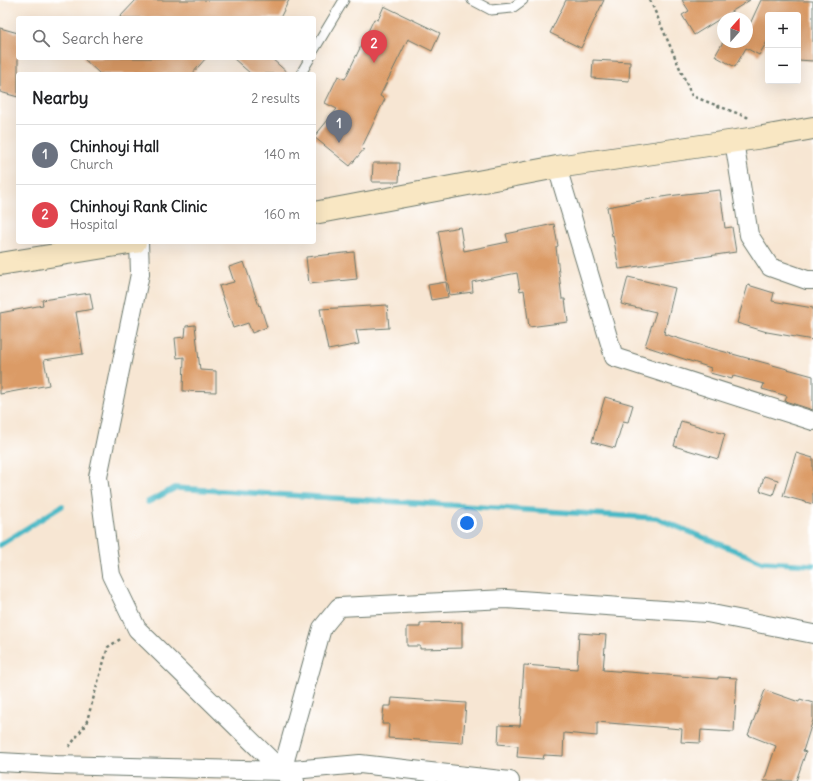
<!DOCTYPE html>
<html lang="en">
<head>
<meta charset="utf-8">
<style>
	body { margin:0; font-family:Delius,sans-serif; background:#f6f6f6; color:#202124 }
	.controls { position:absolute; right:12px; top:12px; display:grid; overflow:hidden; border-radius:4px; box-shadow:0 4px 16px #0002 }
	.controls button { width:36px; height:36px; display:grid; place-items:center; padding:0; border:0; border-bottom:1px solid #e0e0e0; background:#fff; color:#202124; font:20px sans-serif }
	.compass { position:absolute; left:717px; top:12px; width:36px; height:36px; border-radius:50%; background:#fff; box-shadow:0 4px 16px #0002; rotate:21deg }
	.you { position:absolute; left:467px; top:523px; width:14px; height:14px; margin:-10px; border:3px solid #fff; border-radius:50%; background:#1a73e8; box-shadow:0 0 0 6px #1a73e833 }
	.badge { display:grid; place-items:center; width:26px; height:26px; border-radius:50%; background:#b5179e; color:#fff; font-size:13px; font-weight:700 }
	.pin { position:absolute; translate:-50% -33px; filter:drop-shadow(0 1px 2px #0008) }
	.pin::after { content:''; position:absolute; top:21px; width:14px; height:12px; background:inherit; clip-path:polygon(0 0,100% 0,50% 100%) }
	.list { margin:0; padding:0; list-style:none }
	h2 { display:flex; justify-content:space-between; align-items:center; height:52px; margin:0; padding:0 16px; font-size:17px }
	h2 small { font-size:13px; font-weight:400; color:#757577 }
	.list li { display:grid; grid-template-columns:26px 1fr auto; gap:12px; align-items:center; box-sizing:border-box; height:60px; padding:0 16px; border-top:1px solid #e0e0e0 }
	.list b { display:block; font-size:15px; white-space:nowrap }
	.list p { margin:0; font-size:13px; white-space:nowrap; color:#757577 }
	.list em { font-size:13px; font-style:normal; color:#757577 }
	.icon { flex:none; width:22px; height:22px; fill:none; stroke:currentColor; stroke-width:2; stroke-linecap:round; stroke-linejoin:round }
	.map { position:relative; flex:none; width:813px; height:781px; overflow:hidden }
	.search { position:absolute; background:#fff; box-shadow:0 4px 16px #0002; left:16px; top:16px; width:300px; height:44px; display:flex; align-items:center; gap:10px; box-sizing:border-box; padding:0 14px; border-radius:4px; color:#757577; font-size:15px }
	.panel { position:absolute; background:#fff; box-shadow:0 4px 16px #0002; left:16px; top:72px; width:300px; height:172px; border-radius:4px }
	.map>svg:first-child { display:block }
</style>
</head>
<body>
<div class="map">
<svg width="813" height="781" viewBox="0 0 813 781">
	<rect width="100%" height="100%" fill="#fff"/>
	<filter id="ink" filterUnits="userSpaceOnUse"><feTurbulence type="fractalNoise" baseFrequency=".025" numOctaves="2"/><feDisplacementMap in="SourceGraphic" scale="8" xChannelSelector="R" yChannelSelector="G"/><feConvolveMatrix kernelMatrix="1 2 1 2 8 2 1 2 1" color-interpolation-filters="sRGB"/></filter>
	<filter id="wash" filterUnits="userSpaceOnUse"><feTurbulence type="fractalNoise" baseFrequency=".012" numOctaves="4" result="noise"/><feDisplacementMap in="SourceGraphic" scale="16" xChannelSelector="R" yChannelSelector="G"/><feGaussianBlur stdDeviation="0.9" result="paint"/><feColorMatrix in="noise" values="0 0 0 0 0 0 0 0 0 0 0 0 0 0 0 0 0 1.4 0 .05"/><feComposite in="paint" operator="in"/></filter>
	<g filter="url(#wash)">
		<rect width="100%" height="100%" fill="#f7e6d3"/>
		<g fill="none" stroke-linecap="round" stroke-linejoin="round">
			<!-- stream -->
			<path stroke="#4cb9c6" stroke-width="5.5" d="M 148,502 L 175,488 L 656,518 L 763,562 L 813,565
				M 0,545 L 62,506"/>
		</g>
		<g id="blocks">
			<!-- building -->
			<path fill="#db9b66" d="M 136,0 L 289,0 L 280,18 L 119,18 Z
				M 566,0 L 604,0 L 581,48 L 550,33 Z
				M 682,0 L 750,0 L 694,35 L 682,15 L 689,11 Z
				M 761,0 L 813,1 L 813,61 L 798,60 L 798,15 L 768,15 L 768,40 L 759,55 L 746,48 L 735,67 L 715,56 L 723,42 L 747,42 L 747,23 L 749,26 Z
				M 384,6 L 440,33 L 432,51 L 408,39 L 380,96 L 385,99 L 362,147 L 364,149 L 350,166 L 314,137 L 337,109 L 325,103 L 338,76 L 345,79 L 374,19 L 378,20 Z
				M 0,28 L 18,33 L 18,97 L 0,92 Z
				M 83,58 L 206,58 L 192,74 L 100,74 Z
				M 233,58 L 271,58 L 289,74 L 251,74 Z
				M 593,60 L 630,62 L 629,81 L 592,78 Z
				M 373,163 L 400,163 L 399,182 L 372,182 Z
				M 720,190 L 725,228 L 732,227 L 736,252 L 619,269 L 613,235 L 612,236 L 607,207 L 668,196 Z
				M 554,224 L 558,246 L 556,247 L 562,299 L 565,299 L 568,322 L 529,327 L 524,290 L 520,291 L 517,273 L 472,282 L 473,292 L 450,295 L 438,231 L 460,227 L 464,251 L 508,242 L 506,234 Z
				M 354,252 L 357,279 L 309,284 L 306,257 Z
				M 244,262 L 259,306 L 260,305 L 267,327 L 252,333 L 248,323 L 233,328 L 219,286 L 234,282 L 229,267 Z
				M 628,277 L 675,288 L 664,334 L 703,346 L 813,376 L 813,410 L 785,401 L 787,396 L 762,389 L 764,384 L 733,376 L 732,379 L 710,373 L 711,368 L 645,346 L 656,312 L 621,304 Z
				M 446,282 L 448,297 L 431,300 L 428,285 Z
				M 748,285 L 774,293 L 772,301 L 813,308 L 813,340 L 767,332 L 737,323 Z
				M 90,293 L 93,309 L 76,312 L 83,354 L 44,360 L 49,385 L 0,394 L 0,313 L 43,305 L 42,300 Z
				M 387,305 L 389,328 L 356,330 L 359,344 L 328,350 L 320,309 Z
				M 195,325 L 200,370 L 216,371 L 216,392 L 183,391 L 184,357 L 177,358 L 175,338 L 185,337 L 186,326 Z
				M 605,397 L 633,405 L 628,422 L 623,421 L 615,448 L 592,442 Z
				M 681,421 L 725,434 L 718,459 L 674,446 Z
				M 796,453 L 813,458 L 813,504 L 783,496 Z
				M 764,476 L 778,480 L 773,495 L 760,491 Z
				M 462,622 L 462,648 L 420,649 L 420,646 L 407,646 L 407,627 L 420,627 L 420,623 Z
				M 579,633 L 606,635 L 603,670 L 718,679 L 718,677 L 737,678 L 734,732 L 701,730 L 700,743 L 681,742 L 682,729 L 597,722 L 597,736 L 564,733 L 563,756 L 544,755 L 543,759 L 517,757 L 518,746 L 498,744 L 499,725 L 520,726 L 524,665 L 577,669 Z
				M 765,690 L 799,702 L 800,699 L 813,703 L 813,720 L 803,751 L 806,752 L 796,781 L 764,781 L 776,746 L 748,735 Z
				M 392,698 L 466,703 L 463,743 L 388,738 L 389,724 L 382,724 L 384,706 L 391,706 Z"/>
		</g>
	</g>
	<g filter="url(#ink)">
		<use href="#blocks" fill-opacity="0" stroke="#6b786c" stroke-width="1"/>
		<g fill="none" stroke-linecap="round" stroke-linejoin="round">
			<defs>
				<path id="lane" d="M 472,0 L 491,10 L 512,8 L 523,0
					M 314,50 L 344,0
					M 302,74 L 303,70 L 310,58"/>
				<path id="street" d="M 734,141 L 749,235 L 770,267 L 807,280 L 813,280
					M 557,167 L 614,357 L 813,421
					M 139,242 L 140,274 L 98,477 L 111,575 L 137,629 L 282,771 L 295,781
					M 0,762 L 56,765 L 282,771 L 360,764 L 510,781
					M 282,771 L 322,628 L 339,607 L 506,599 L 707,613 L 813,634"/>
				<path id="secondary" d="M 314,213 L 557,167 L 763,137 L 813,128
					M 0,264 L 135,242"/>
			</defs>
			<!-- lane casing -->
			<use href="#lane" stroke="#6b786c" stroke-width="11"/>
			<!-- street casing -->
			<use href="#street" stroke="#6b786c" stroke-width="20"/>
			<!-- secondary casing -->
			<use href="#secondary" stroke="#6b786c" stroke-width="24"/>
			<!-- path -->
			<path stroke="#6b786c" stroke-width="2.5" stroke-dasharray="3 3" stroke-linecap="butt" d="M 650,0 L 692,96 L 747,117 L 748,118
				M 69,747 L 86,724 L 108,647 L 122,638"/>
			<!-- lane -->
			<use href="#lane" stroke="#fff" stroke-width="9"/>
			<!-- street -->
			<use href="#street" stroke="#fff" stroke-width="18"/>
			<!-- secondary -->
			<use href="#secondary" stroke="#f9e7c3" stroke-width="22"/>
		</g>
	</g>
</svg>
<div class="controls">
<button>+</button>
<button>−</button>
</div>
<svg class="compass" viewBox="-18 -18 36 36"><path d="M0-13l5 13h-10z" fill="#e53935"/><path d="M0 13l5-13h-10z" fill="#757577"/></svg>
<div class="you"></div>
<div class="pin badge" style="left:339px;top:143px;background:#6b7280">1</div>
<div class="pin badge" style="left:374px;top:63px;background:#e0444e">2</div>
<div class="search"><svg class="icon" aria-label="search" viewBox="0 0 24 24"><circle cx="10" cy="10" r="6"/><path d="M15 15l6 6"/></svg>Search here</div>
<section class="panel">
<h2>Nearby<small>2 results</small></h2>
<ul class="list">
<li><span class="badge" style="background:#6b7280">1</span><div><b>Chinhoyi Hall</b><p>Church</p></div><em>140 m</em></li>
<li><span class="badge" style="background:#e0444e">2</span><div><b>Chinhoyi Rank Clinic</b><p>Hospital</p></div><em>160 m</em></li>
</ul>
</section>
</div>
</body>
</html>
